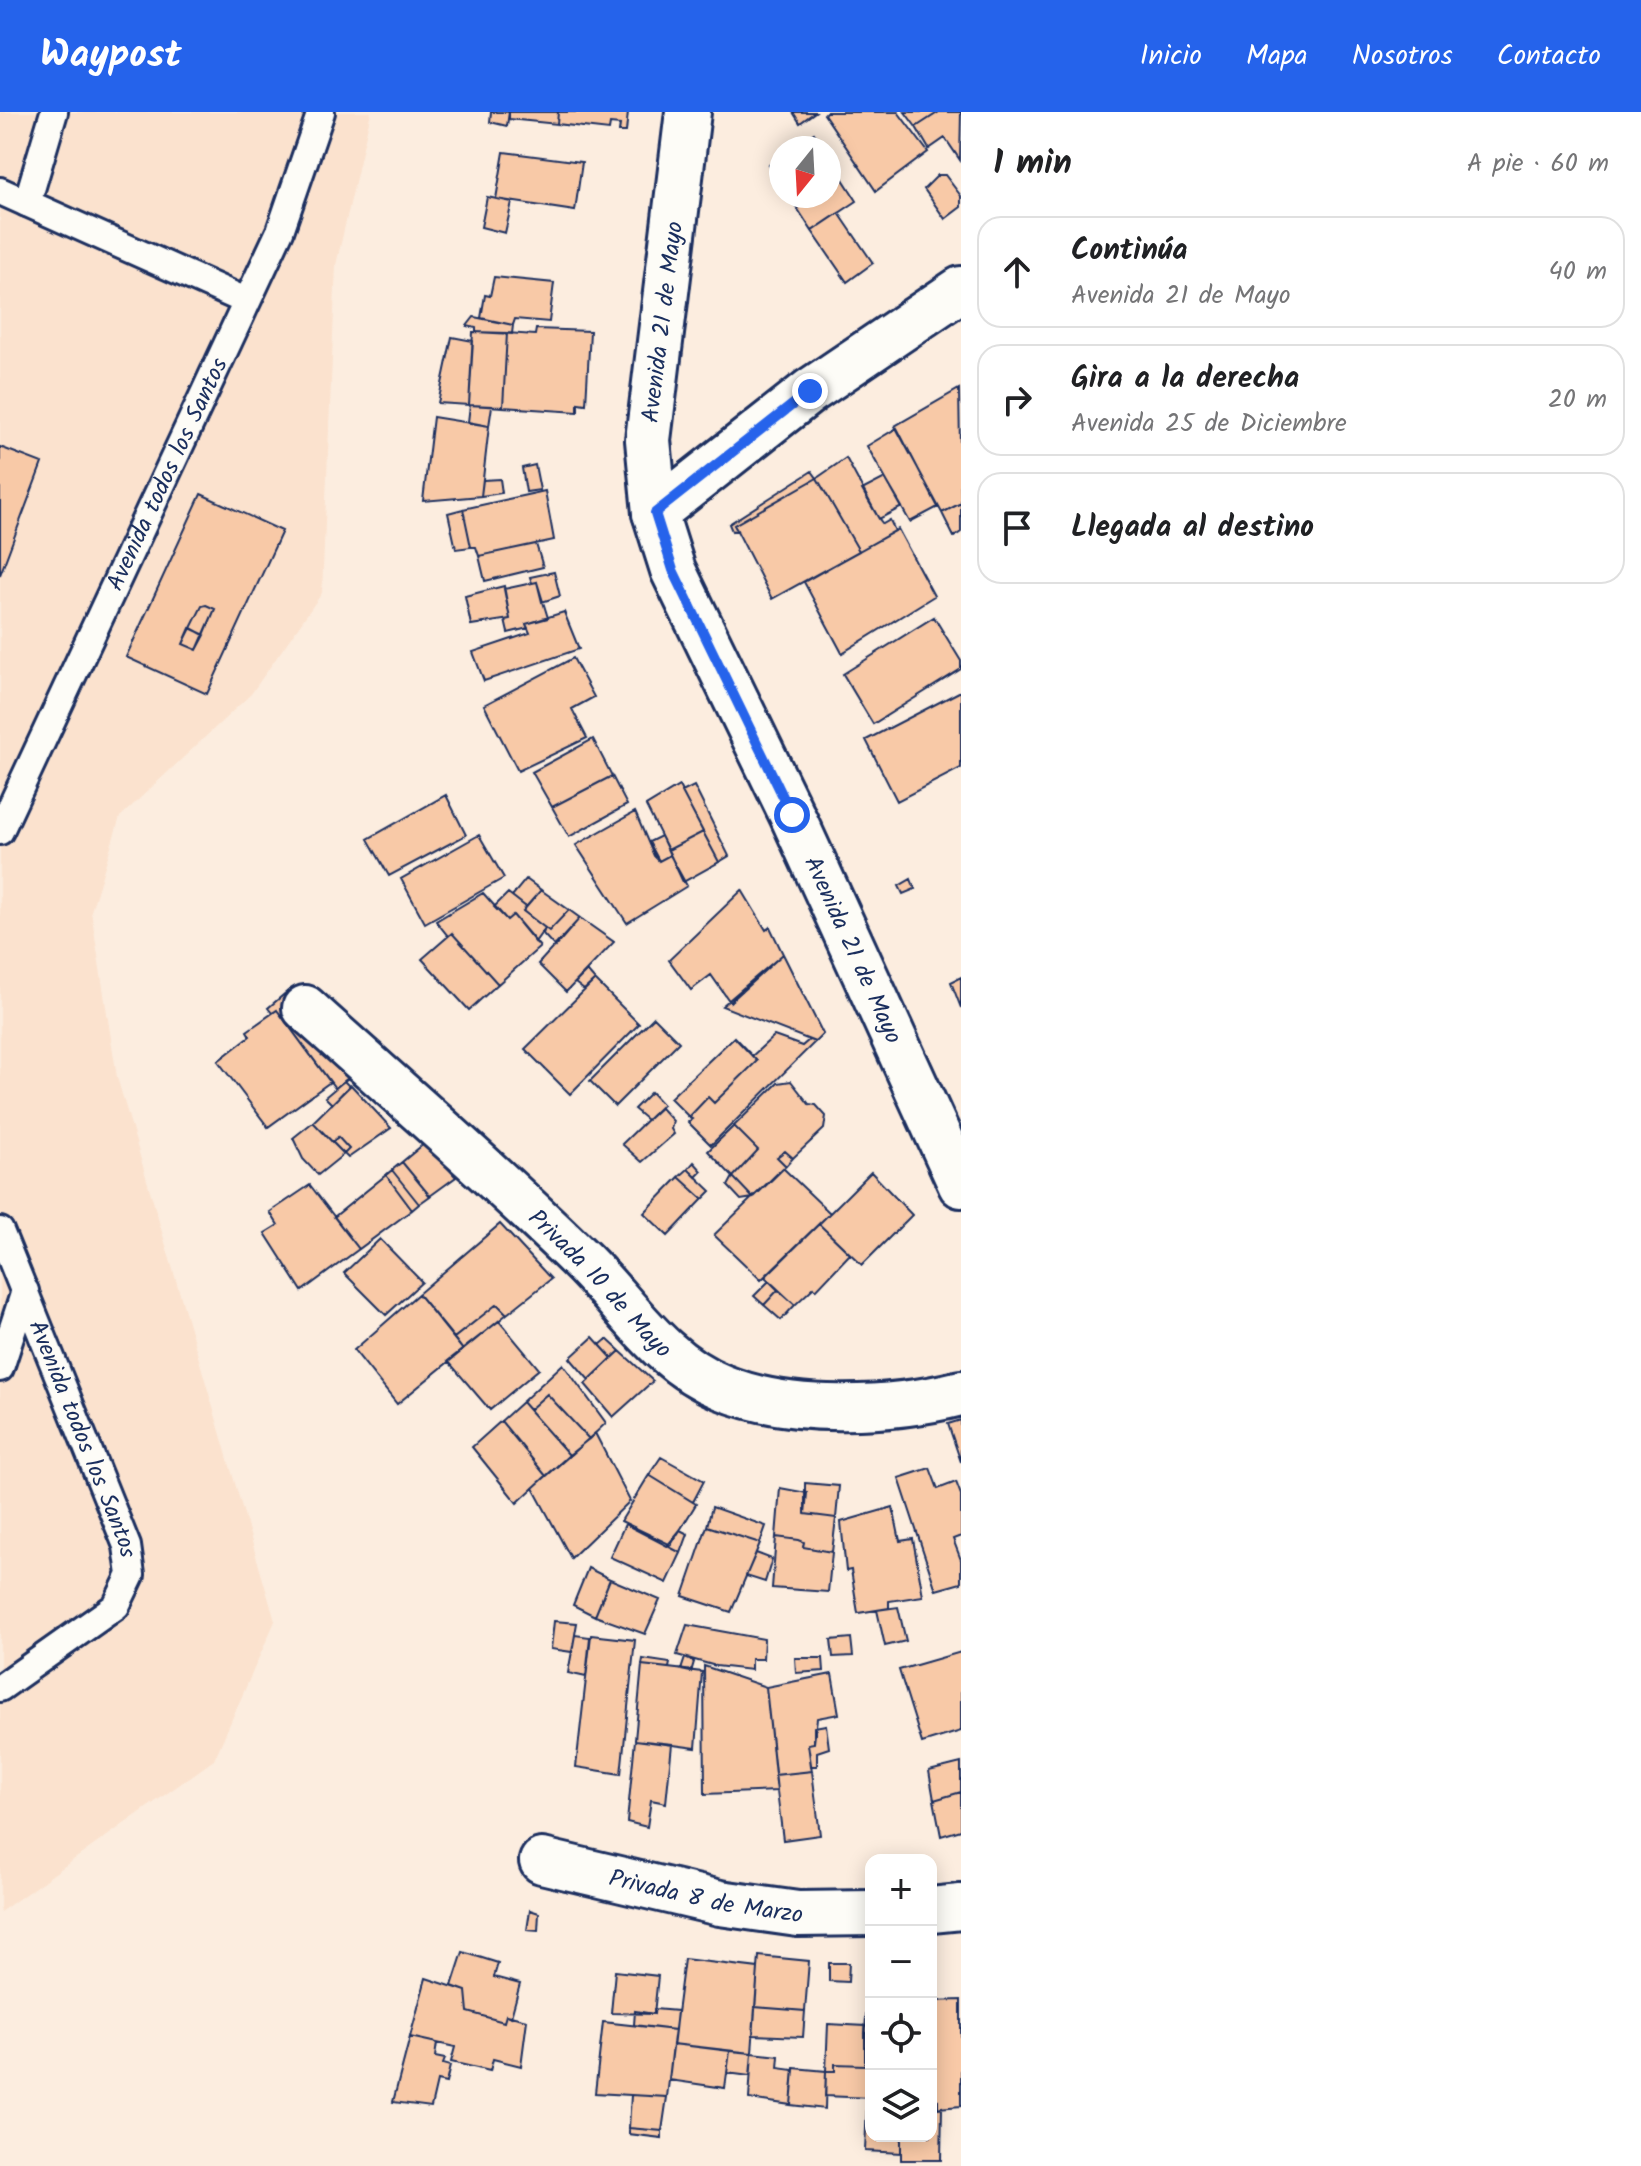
<!DOCTYPE html>
<html lang="es">
<head>
<meta charset="utf-8">
<style>
	body { margin:0; font-family:Kalam,sans-serif; background:#f6f6f6; color:#202124 }
	.controls { position:absolute; right:24px; bottom:24px; display:grid; overflow:hidden; border-radius:16px; box-shadow:0 4px 20px #0003 }
	.controls button { width:72px; height:72px; display:grid; place-items:center; padding:0; border:0; border-bottom:2px solid #e0e0e0; background:#fff; color:#202124; font:40px sans-serif }
	.compass { position:absolute; left:769px; top:24px; width:72px; height:72px; border-radius:50%; background:#fff; box-shadow:0 4px 20px #0003; rotate:198deg }
	.stop { position:absolute; width:24px; height:24px; margin:-18px; border:6px solid #2563eb; border-radius:50%; background:#fff }
	.stop.end { background:#2563eb; border-color:#fff; box-shadow:0 2px 8px #0008 }
	.list { margin:0; padding:0; list-style:none }
	h2 { display:flex; justify-content:space-between; align-items:center; height:104px; margin:0; padding:0 32px; font-size:34px }
	h2 small { font-size:26px; font-weight:400; color:#757577 }
	.list li { display:grid; grid-template-columns:52px 1fr auto; gap:24px; align-items:center; box-sizing:border-box; height:112px; margin:0 16px 16px; padding:0 16px; border:2px solid #e0e0e0; border-radius:24px }
	.list b { display:block; font-size:30px; white-space:nowrap }
	.list p { margin:0; font-size:26px; white-space:nowrap; color:#757577 }
	.list em { font-size:26px; font-style:normal; color:#757577 }
	.icon { flex:none; width:44px; height:44px; fill:none; stroke:currentColor; stroke-width:2; stroke-linecap:round; stroke-linejoin:round }
	.map { position:relative; flex:none; width:961px; height:2054px; overflow:hidden }
	header { display:flex; align-items:center; gap:48px; box-sizing:border-box; height:112px; padding:0 40px; background:#2563eb; color:#fff }
	header strong { font-size:38px }
	nav { display:flex; gap:44px; margin-inline-start:auto; font-size:28px }
	main { display:flex }
	aside { flex:1; background:#fff }
	.map>svg:first-child { display:block }
</style>
</head>
<body>
<header>
<strong>Waypost</strong>
<nav><a>Inicio</a><a>Mapa</a><a>Nosotros</a><a>Contacto</a></nav>
</header>
<main>
<div class="map">
<svg width="961" height="2054" viewBox="0 0 961 2054">
	<rect width="100%" height="100%" fill="#fceddf"/>
	<filter id="ink" filterUnits="userSpaceOnUse"><feTurbulence type="fractalNoise" baseFrequency=".0125" numOctaves="2"/><feDisplacementMap in="SourceGraphic" scale="16" xChannelSelector="R" yChannelSelector="G"/><feConvolveMatrix kernelMatrix="1 2 1 2 8 2 1 2 1" color-interpolation-filters="sRGB"/></filter>
	<g filter="url(#ink)">
		<!-- built -->
		<path fill="#fbe2ce" d="M 0,0 L 371,0 L 336,153 L 322,481 L 251,582 L 120,705 L 91,799 L 117,965 L 275,1509 L 214,1648 L 0,1800 Z"/>
		<!-- building -->
		<path fill="#f8c9a7" stroke="#1b2f5e" stroke-width="2" fill-rule="evenodd" d="M 491,0 L 509,0 L 507,14 L 490,10 Z
			M 509,0 L 558,0 L 557,12 L 509,7 Z
			M 558,0 L 628,0 L 626,20 L 619,20 L 620,13 L 610,12 L 609,18 L 557,12 Z
			M 793,0 L 815,0 L 800,11 Z
			M 826,0 L 898,0 L 928,40 L 876,79 L 824,2 Z
			M 905,0 L 939,0 L 916,15 Z
			M 939,0 L 961,0 L 960,48 L 945,26 L 929,37 L 916,15 Z
			M 814,21 L 825,36 L 793,36 Z
			M 504,40 L 582,50 L 575,99 L 496,87 Z
			M 781,45 L 781,71 L 769,53 Z
			M 834,53 L 857,89 L 812,119 L 790,85 L 829,84 L 829,57 Z
			M 938,63 L 945,63 L 961,84 L 961,95 L 945,107 L 924,77 Z
			M 487,85 L 512,90 L 505,121 L 481,115 Z
			M 839,101 L 873,151 L 847,170 L 812,119 Z
			M 494,165 L 554,171 L 549,210 L 515,207 L 513,213 L 481,206 L 485,183 L 490,184 Z
			M 474,205 L 513,213 L 512,222 L 476,220 L 476,216 L 467,214 Z
			M 536,217 L 590,219 L 586,292 L 578,291 L 578,300 L 503,295 L 507,221 L 535,223 Z
			M 473,220 L 507,221 L 503,295 L 469,293 Z
			M 452,225 L 473,229 L 469,293 L 438,291 Z
			M 959,277 L 961,391 L 942,401 L 895,314 Z
			M 470,293 L 492,294 L 489,314 L 468,310 Z
			M 433,305 L 489,314 L 481,384 L 423,389 Z
			M 897,316 L 938,395 L 910,410 L 867,334 Z
			M 0,335 L 42,351 L 0,463 Z
			M 846,346 L 879,407 L 883,412 L 890,408 L 895,419 L 859,439 L 817,366 Z
			M 535,353 L 540,378 L 526,380 L 522,356 Z
			M 812,359 L 817,366 L 734,413 L 737,418 L 732,419 L 729,412 Z
			M 817,366 L 859,439 L 772,487 L 734,413 Z
			M 885,366 L 902,395 L 879,407 L 862,378 Z
			M 500,367 L 502,381 L 481,384 L 483,368 Z
			M 545,379 L 554,428 L 479,444 L 476,435 L 471,435 L 463,397 Z
			M 201,382 L 282,419 L 207,582 L 126,545 ZM 206,493 L 215,497 L 197,538 L 183,532 L 202,494 Z
			M 961,391 L 961,420 L 954,425 L 942,401 Z
			M 463,397 L 471,435 L 456,437 L 448,401 Z
			M 898,417 L 934,484 L 842,541 L 804,470 Z
			M 536,432 L 543,455 L 485,469 L 479,444 Z
			M 554,460 L 560,484 L 542,490 L 537,470 L 532,471 L 530,465 Z
			M 537,470 L 548,506 L 526,512 L 528,516 L 508,521 L 505,508 L 510,507 L 504,477 Z
			M 504,474 L 510,507 L 471,513 L 465,484 Z
			M 206,493 L 215,497 L 204,523 L 191,516 L 202,494 Z
			M 564,500 L 579,537 L 484,569 L 473,540 L 530,521 L 526,512 Z
			M 934,505 L 961,549 L 961,557 L 873,612 L 843,562 Z
			M 190,516 L 205,523 L 197,538 L 183,532 Z
			M 573,546 L 594,585 L 572,597 L 587,626 L 518,659 L 484,593 Z
			M 961,579 L 961,656 L 897,689 L 866,628 Z
			M 593,627 L 612,664 L 552,695 L 532,660 Z
			M 612,664 L 627,693 L 569,725 L 552,695 Z
			M 679,674 L 703,720 L 668,738 L 646,694 Z
			M 694,674 L 729,744 L 719,750 L 682,680 Z
			M 446,683 L 466,723 L 389,764 L 368,727 Z
			M 635,700 L 654,744 L 659,749 L 670,743 L 687,774 L 627,811 L 576,733 Z
			M 703,720 L 719,750 L 683,770 L 668,738 Z
			M 479,723 L 504,766 L 425,811 L 401,767 Z
			M 661,724 L 670,743 L 659,749 L 649,730 Z
			M 526,767 L 541,778 L 526,795 L 512,784 Z
			M 911,767 L 915,777 L 903,782 L 899,774 Z
			M 541,778 L 569,798 L 549,819 L 523,799 Z
			M 742,778 L 766,818 L 770,815 L 783,842 L 730,890 L 711,863 L 691,878 L 669,848 Z
			M 483,781 L 507,808 L 513,803 L 540,835 L 498,872 L 452,821 L 448,824 L 436,809 Z
			M 508,781 L 526,795 L 523,799 L 545,816 L 535,830 L 513,803 L 507,808 L 494,795 Z
			M 569,798 L 580,806 L 555,835 L 543,822 L 545,816 L 549,819 Z
			M 580,806 L 614,830 L 566,880 L 538,852 Z
			M 452,821 L 498,872 L 469,898 L 422,847 Z
			M 783,842 L 823,922 L 815,930 L 722,894 Z
			M 587,859 L 595,868 L 584,878 L 575,871 Z
			M 961,865 L 961,896 L 951,870 Z
			M 595,868 L 639,912 L 570,982 L 525,937 Z
			M 288,879 L 356,960 L 335,976 L 277,898 L 272,901 L 268,896 Z
			M 277,898 L 330,970 L 268,1015 L 218,949 L 250,924 L 247,919 Z
			M 654,905 L 679,930 L 615,994 L 590,969 Z
			M 774,924 L 802,934 L 809,928 L 815,930 L 711,1033 L 688,1010 L 692,1007 L 689,1005 L 708,985 L 714,991 L 757,949 L 752,944 Z
			M 734,925 L 757,949 L 714,991 L 708,985 L 689,1005 L 670,986 Z
			M 344,969 L 349,974 L 332,992 L 325,985 Z
			M 791,969 L 809,992 L 816,993 L 826,1004 L 824,1017 L 793,1046 L 785,1039 L 777,1045 L 786,1054 L 753,1086 L 733,1065 L 758,1038 L 734,1014 L 778,971 Z
			M 351,973 L 391,1016 L 348,1046 L 344,1042 L 349,1037 L 338,1025 L 332,1030 L 313,1010 Z
			M 651,980 L 663,993 L 647,1008 L 634,997 Z
			M 660,995 L 673,1009 L 671,1017 L 674,1022 L 642,1050 L 622,1032 Z
			M 313,1010 L 344,1042 L 318,1063 L 303,1047 L 293,1026 Z
			M 734,1014 L 758,1038 L 733,1065 L 708,1039 Z
			M 338,1025 L 349,1037 L 344,1042 L 332,1030 Z
			M 425,1031 L 456,1065 L 430,1084 L 402,1050 Z
			M 785,1039 L 793,1046 L 786,1054 L 777,1045 Z
			M 402,1050 L 430,1084 L 419,1092 L 392,1058 Z
			M 694,1050 L 702,1059 L 696,1065 L 688,1057 Z
			M 783,1056 L 830,1101 L 761,1168 L 714,1123 Z
			M 688,1057 L 711,1079 L 703,1087 L 679,1065 Z
			M 392,1058 L 419,1092 L 412,1098 L 386,1063 Z
			M 871,1060 L 912,1103 L 862,1153 L 819,1112 Z
			M 386,1063 L 412,1098 L 359,1137 L 334,1105 Z
			M 679,1065 L 703,1087 L 668,1124 L 644,1101 Z
			M 733,1065 L 753,1086 L 741,1088 L 728,1074 Z
			M 310,1073 L 359,1137 L 302,1179 L 265,1121 L 278,1113 L 270,1100 Z
			M 500,1112 L 551,1167 L 507,1202 L 497,1192 L 454,1226 L 418,1182 Z
			M 819,1112 L 850,1142 L 816,1178 L 814,1175 L 795,1193 L 765,1165 Z
			M 380,1127 L 422,1170 L 386,1203 L 344,1161 Z
			M 769,1169 L 778,1178 L 764,1193 L 754,1184 Z
			M 778,1178 L 795,1193 L 781,1208 L 764,1193 Z
			M 418,1182 L 463,1238 L 397,1292 L 354,1238 Z
			M 497,1192 L 507,1202 L 463,1238 L 454,1226 Z
			M 499,1209 L 539,1257 L 490,1298 L 448,1249 Z
			M 593,1225 L 612,1246 L 589,1268 L 570,1246 Z
			M 607,1227 L 620,1239 L 612,1246 L 600,1233 Z
			M 620,1239 L 653,1269 L 613,1305 L 585,1272 Z
			M 563,1252 L 606,1311 L 589,1327 L 547,1282 L 529,1298 L 522,1290 Z
			M 547,1282 L 589,1327 L 569,1343 L 529,1298 Z
			M 522,1290 L 569,1343 L 546,1364 L 501,1309 Z
			M 961,1308 L 961,1350 L 948,1312 Z
			M 501,1309 L 546,1364 L 517,1391 L 472,1335 Z
			M 595,1321 L 630,1389 L 571,1446 L 533,1376 Z
			M 661,1345 L 704,1369 L 693,1390 L 649,1363 Z
			M 930,1356 L 938,1377 L 956,1370 L 961,1383 L 961,1424 L 953,1427 L 961,1448 L 961,1471 L 936,1478 L 899,1366 Z
			M 649,1363 L 696,1392 L 671,1433 L 621,1409 Z
			M 805,1371 L 839,1374 L 836,1406 L 805,1402 Z
			M 780,1376 L 807,1381 L 805,1402 L 836,1406 L 832,1440 L 803,1435 L 804,1430 L 799,1428 L 776,1425 Z
			M 712,1395 L 766,1414 L 760,1431 L 707,1414 Z
			M 893,1395 L 900,1429 L 913,1427 L 923,1484 L 889,1489 L 889,1496 L 858,1501 L 851,1458 L 846,1459 L 841,1410 Z
			M 625,1412 L 681,1441 L 667,1471 L 610,1445 Z
			M 707,1414 L 760,1431 L 731,1500 L 683,1484 Z
			M 680,1418 L 688,1422 L 681,1441 L 667,1434 Z
			M 776,1425 L 799,1428 L 804,1430 L 803,1435 L 832,1440 L 828,1480 L 772,1476 Z
			M 756,1441 L 772,1447 L 765,1470 L 746,1464 Z
			M 588,1456 L 610,1467 L 595,1504 L 573,1493 Z
			M 610,1467 L 660,1488 L 645,1522 L 595,1504 Z
			M 898,1495 L 906,1529 L 885,1534 L 877,1498 Z
			M 554,1509 L 577,1511 L 572,1540 L 551,1537 Z
			M 687,1513 L 764,1527 L 763,1547 L 751,1547 L 751,1558 L 716,1554 L 677,1543 Z
			M 575,1523 L 590,1525 L 586,1565 L 568,1561 Z
			M 591,1523 L 635,1528 L 621,1662 L 576,1655 Z
			M 851,1526 L 853,1544 L 833,1545 L 831,1528 Z
			M 961,1540 L 961,1619 L 922,1631 L 899,1558 Z
			M 685,1546 L 694,1550 L 691,1560 L 681,1558 Z
			M 795,1546 L 823,1546 L 824,1559 L 796,1561 Z
			M 643,1547 L 670,1551 L 669,1556 L 642,1553 Z
			M 642,1553 L 702,1560 L 696,1636 L 635,1628 Z
			M 704,1554 L 766,1575 L 777,1679 L 705,1682 Z
			M 832,1562 L 839,1602 L 817,1606 L 814,1631 L 808,1632 L 812,1659 L 775,1663 L 766,1575 Z
			M 826,1613 L 829,1636 L 817,1640 L 817,1654 L 811,1654 L 808,1632 L 814,1631 L 814,1615 Z
			M 635,1628 L 672,1632 L 666,1691 L 651,1688 L 647,1715 L 627,1710 Z
			M 961,1651 L 961,1680 L 934,1688 L 929,1659 Z
			M 812,1659 L 820,1723 L 783,1728 L 775,1663 Z
			M 961,1680 L 961,1718 L 941,1724 L 934,1688 Z
			M 530,1798 L 539,1801 L 538,1819 L 527,1818 Z
			M 463,1840 L 498,1851 L 494,1865 L 520,1872 L 511,1905 L 506,1903 L 504,1910 L 468,1900 L 466,1879 L 452,1874 Z
			M 759,1844 L 809,1849 L 805,1899 L 755,1895 Z
			M 684,1847 L 758,1856 L 752,1941 L 673,1932 Z
			M 829,1851 L 849,1851 L 848,1870 L 829,1869 Z
			M 869,1851 L 871,1851 L 871,1921 L 865,1921 Z
			M 615,1859 L 658,1864 L 654,1902 L 611,1901 Z
			M 426,1866 L 466,1879 L 468,1900 L 504,1910 L 506,1903 L 527,1908 L 521,1954 L 493,1947 L 490,1959 L 451,1950 L 455,1935 L 410,1925 Z
			M 961,1888 L 961,1994 L 938,1996 L 938,1988 L 931,1989 L 931,1889 Z
			M 755,1895 L 805,1899 L 803,1925 L 753,1923 Z
			M 654,1897 L 677,1899 L 675,1918 L 634,1913 L 635,1899 L 654,1902 Z
			M 603,1910 L 675,1918 L 667,1985 L 595,1981 Z
			M 828,1912 L 866,1914 L 865,1953 L 835,1952 L 835,1959 L 826,1959 Z
			M 865,1921 L 871,1921 L 871,1986 L 825,1984 L 826,1959 L 835,1959 L 835,1952 L 865,1953 Z
			M 410,1925 L 437,1931 L 435,1945 L 445,1947 L 443,1952 L 450,1954 L 446,1971 L 437,1969 L 431,1995 L 393,1990 Z
			M 673,1932 L 730,1939 L 725,1976 L 669,1968 Z
			M 730,1939 L 752,1941 L 750,1964 L 727,1961 Z
			M 752,1941 L 779,1944 L 778,1956 L 794,1958 L 791,1993 L 749,1987 Z
			M 794,1956 L 826,1959 L 825,1997 L 791,1993 Z
			M 631,1983 L 667,1985 L 662,2019 L 629,2016 Z
			M 938,1988 L 938,1996 L 942,1995 L 941,2048 L 901,2048 L 901,2024 L 931,2024 L 931,1989 Z
			M 867,1993 L 871,1993 L 871,2024 L 901,2024 L 901,2041 L 865,2039 Z
			M 629,2016 L 662,2019 L 662,2026 L 629,2022 Z"/>
		<g fill="none" stroke-linecap="round" stroke-linejoin="round">
			<defs>
				<g id="lane">
					<path d="M 0,79 L 246,189"/>
					<path d="M 27,91 L 54,0"/>
					<path id="s1" d="M 0,719 L 280,119 L 321,0"/>
					<path id="s2" d="M 0,1119 L 127,1434 L 131,1463 L 116,1494 L 0,1576"/>
					<path d="M 0,1256 L 25,1179"/>
				</g>
				<g id="street">
					<path id="s3" d="M 688,0 L 648,328 L 655,401 L 673,458 L 792,703 L 961,1073"/>
					<path d="M 655,401 L 810,279 L 961,177"/>
					<path id="s4" d="M 305,896 C 397,979 491,1060 579,1146 C 626,1191 659,1250 722,1275 C 790,1303 890,1299 961,1281"/>
					<path id="s5" d="M 542,1749 L 720,1791 L 798,1802 L 871,1801"/>
					<path d="M 931,1798 L 961,1795"/>
				</g>
			</defs>
			<!-- lane casing -->
			<use href="#lane" stroke="#1b2f5e" stroke-width="32"/>
			<!-- street casing -->
			<use href="#street" stroke="#1b2f5e" stroke-width="50"/>
			<!-- lane -->
			<use href="#lane" stroke="#fdfcf7" stroke-width="26"/>
			<!-- street -->
			<use href="#street" stroke="#fdfcf7" stroke-width="44"/>
		</g>
	</g>
	<g fill="none" stroke-linecap="round" stroke-linejoin="round" filter="url(#ink)">
		<!-- route -->
		<path stroke="#2563eb" stroke-width="10" d="M 792,703 L 673,458 L 655,401 L 810,279"/>
	</g>
	<g text-anchor="middle" stroke-width="6" stroke-linejoin="round" paint-order="stroke">
		<!-- street labels -->
		<g font-size="24" fill="#1b2f5e" stroke="#fdfcf7">
			<text transform="translate(662 210) rotate(-83)" y="8">Avenida 21 de Mayo</text>
			<text dy="8" stroke="none"><textPath href="#s1" startOffset="394">Avenida todos los Santos</textPath></text>
			<text dy="8" stroke="none"><textPath href="#s3" startOffset="884">Avenida 21 de Mayo</textPath></text>
			<text dy="8" stroke="none"><textPath href="#s4" startOffset="404">Privada 10 de Mayo</textPath></text>
			<text dy="8" stroke="none"><textPath href="#s2" startOffset="224">Avenida todos los Santos</textPath></text>
			<text dy="8" stroke="none"><textPath href="#s5" startOffset="168">Privada 8 de Marzo</textPath></text>
		</g>
	</g>
</svg>
<div class="controls">
<button>+</button>
<button>−</button>
<button><svg class="icon" aria-label="locate" viewBox="0 0 24 24"><circle cx="12" cy="12" r="6"/><path d="M12 2v4M12 18v4M2 12h4M18 12h4"/></svg></button>
<button><svg class="icon" aria-label="layers" viewBox="0 0 24 24"><path d="M12 4l9 5-9 5-9-5zM3 14l9 5 9-5"/></svg></button>
</div>
<svg class="compass" viewBox="-18 -18 36 36"><path d="M0-13l5 13h-10z" fill="#e53935"/><path d="M0 13l5-13h-10z" fill="#757577"/></svg>
<div class="stop" style="left:792px;top:703px"></div>
<div class="stop end" style="left:810px;top:279px"></div>
</div>
<aside>
<h2>1 min<small>A pie · 60 m</small></h2>
<ul class="list">
<li><svg class="icon" aria-label="ahead" viewBox="0 0 24 24"><path d="M12 20V5M6 11l6-6 6 6"/></svg><div><b>Continúa</b><p>Avenida 21 de Mayo</p></div><em>40 m</em></li>
<li><svg class="icon" aria-label="right" viewBox="0 0 24 24"><path d="M7 20v-9h11M14 6l5 5-5 5"/></svg><div><b>Gira a la derecha</b><p>Avenida 25 de Diciembre</p></div><em>20 m</em></li>
<li><svg class="icon" aria-label="arrive" viewBox="0 0 24 24"><path d="M6 21V4h12l-3 4 3 4H6"/></svg><div><b>Llegada al destino</b></div></li>
</ul>
</aside>
</main>
</body>
</html>
